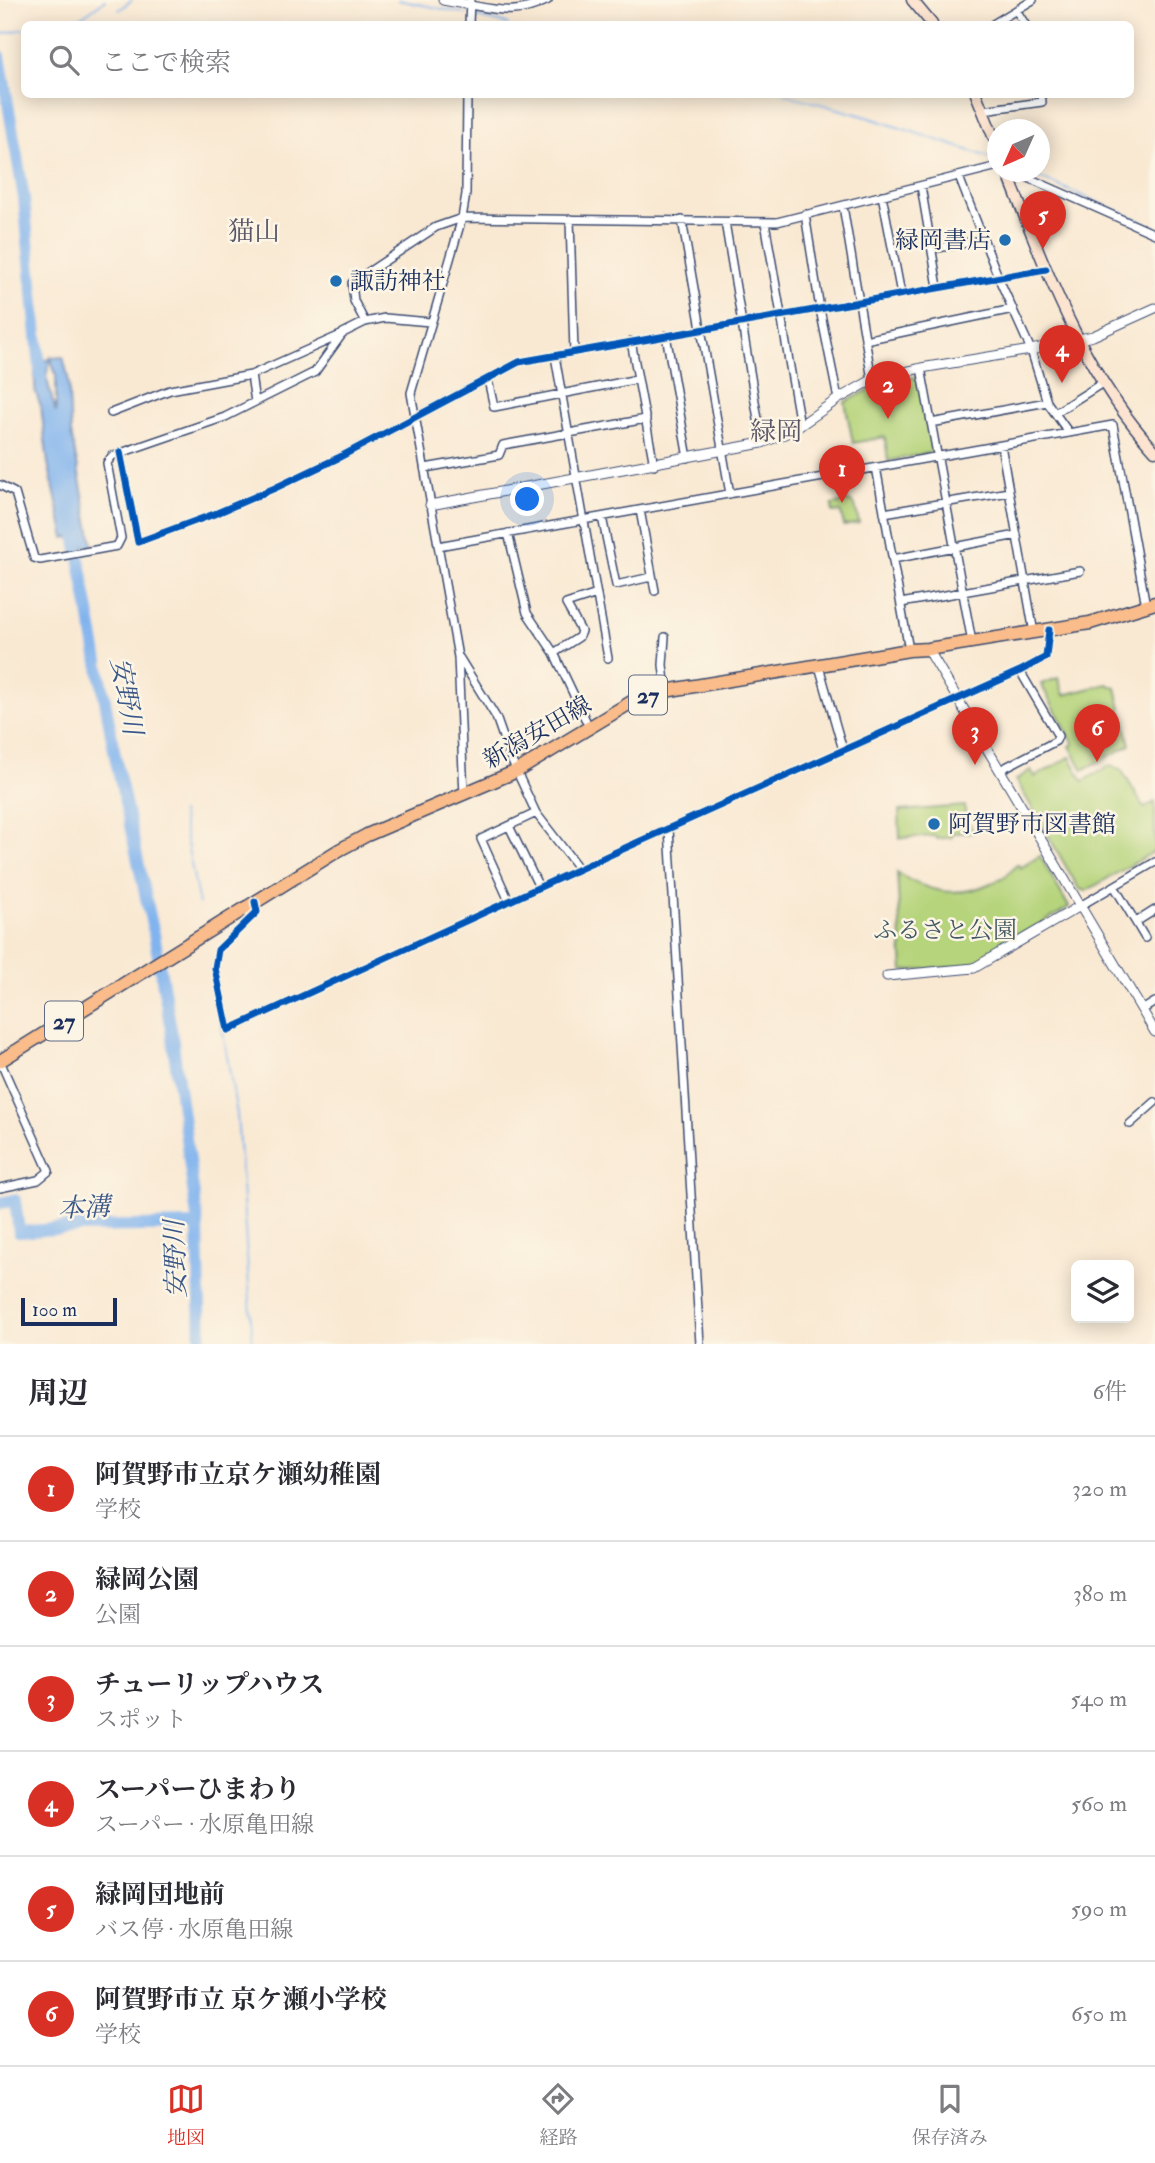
<!DOCTYPE html>
<html lang="ja">
<head>
<meta charset="utf-8">
<style>
	body { margin:0; font-family:"IM FELL Double Pica","Noto Serif JP",serif; background:#f2f2f3; color:#2b2b33 }
	.controls { position:absolute; right:21px; bottom:21px; display:grid; overflow:hidden; border-radius:10px; box-shadow:0 4px 18px #0003 }
	.controls button { width:63px; height:63px; display:grid; place-items:center; padding:0; border:0; border-bottom:2px solid #e1e1e2; background:#fff; color:#2b2b33; font:35px sans-serif }
	.compass { position:absolute; left:987px; top:119px; width:63px; height:63px; border-radius:50%; background:#fff; box-shadow:0 4px 18px #0003; rotate:225deg }
	.scale { position:absolute; left:21px; bottom:18px; width:96px; box-sizing:border-box; padding-left:7px; border:4px solid #1b2f5e; border-top:0; font-size:19px; line-height:24px; white-space:nowrap; color:#1b2f5e; -webkit-text-stroke:5px #fcf5e5; paint-order:stroke }
	.you { position:absolute; left:528px; top:500px; width:24px; height:24px; margin:-18px; border:5px solid #fff; border-radius:50%; background:#1a73e8; box-shadow:0 0 0 10px #1a73e833 }
	.badge { display:grid; place-items:center; width:46px; height:46px; border-radius:50%; background:#d93025; color:#fff; font-size:23px; font-weight:700 }
	.pin { position:absolute; translate:-50% -58px; filter:drop-shadow(0 2px 4px #0008) }
	.pin::after { content:''; position:absolute; top:37px; width:24px; height:21px; background:inherit; clip-path:polygon(0 0,100% 0,50% 100%) }
	.list { margin:0; padding:0; list-style:none }
	h2 { display:flex; justify-content:space-between; align-items:center; height:91px; margin:0; padding:0 28px; font-size:30px }
	h2 small { font-size:23px; font-weight:400; color:#7c7c81 }
	.list li { display:grid; grid-template-columns:46px 1fr auto; gap:21px; align-items:center; box-sizing:border-box; height:105px; padding:0 28px; border-top:2px solid #e1e1e2 }
	.list b { display:block; font-size:26px; white-space:nowrap }
	.list p { margin:0; font-size:23px; white-space:nowrap; color:#7c7c81 }
	.list em { font-size:23px; font-style:normal; color:#7c7c81 }
	.icon { flex:none; width:38px; height:38px; fill:none; stroke:currentColor; stroke-width:2; stroke-linecap:round; stroke-linejoin:round }
	.map { position:relative; flex:none; width:1155px; height:1344px; overflow:hidden }
	.search { position:absolute; background:#fff; box-shadow:0 4px 18px #0003; left:21px; right:21px; top:21px; height:77px; display:flex; align-items:center; gap:18px; box-sizing:border-box; padding:0 24px; border-radius:10px; color:#7c7c81; font-size:26px }
	.sheet { height:721px; background:#fff }
	nav { display:flex; justify-content:space-around; align-items:center; box-sizing:border-box; height:98px; border-top:2px solid #e1e1e2; background:#fff; font-size:19px; color:#7c7c81 }
	nav a { display:grid; justify-items:center; gap:4px }
	nav .on { color:#d93025 }
	.map>svg:first-child { display:block }
</style>
</head>
<body>
<div class="map">
<svg width="1155" height="1344" viewBox="0 0 1155 1344">
	<rect width="100%" height="100%" fill="#fcf5e5"/>
	<filter id="ink" filterUnits="userSpaceOnUse"><feTurbulence type="fractalNoise" baseFrequency=".0143" numOctaves="2"/><feDisplacementMap in="SourceGraphic" scale="14" xChannelSelector="R" yChannelSelector="G"/><feConvolveMatrix kernelMatrix="1 2 1 2 8 2 1 2 1" color-interpolation-filters="sRGB"/></filter>
	<filter id="wash" filterUnits="userSpaceOnUse"><feTurbulence type="fractalNoise" baseFrequency=".00686" numOctaves="4" result="noise"/><feDisplacementMap in="SourceGraphic" scale="28" xChannelSelector="R" yChannelSelector="G"/><feGaussianBlur stdDeviation="1.57" result="paint"/><feColorMatrix in="noise" values="0 0 0 0 0 0 0 0 0 0 0 0 0 0 0 0 0 1.4 0 .05"/><feComposite in="paint" operator="in"/></filter>
	<g filter="url(#wash)">
		<rect width="100%" height="100%" fill="#f9e9d3"/>
		<!-- green -->
		<path fill="#b6d47b" stroke="#68826c" stroke-width="2" d="M 920,376 L 934,452 L 888,461 L 885,437 L 853,443 L 845,402 L 877,386 Z
			M 849,501 L 855,505 L 859,523 L 844,526 L 841,512 L 833,513 L 832,505 Z
			M 1058,678 L 1064,695 L 1107,684 L 1116,688 L 1130,745 L 1083,770 L 1070,746 L 1074,744 L 1041,684 Z
			M 1070,757 L 1083,781 L 1110,766 L 1121,769 L 1144,808 L 1155,802 L 1155,851 L 1086,891 L 1079,889 L 1016,780 L 1031,770 L 1035,777 Z
			M 965,806 L 965,815 L 973,832 L 952,833 L 952,837 L 937,839 L 936,836 L 900,838 L 899,811 Z
			M 1040,856 L 1069,907 L 971,966 L 903,971 L 897,873 C 928,892 957,899 991,883 C 996,881 1003,879 1006,876 C 1010,872 1013,868 1018,864 L 1020,868 Z"/>
		<!-- water -->
		<path fill="#81b4ee" stroke="#4e72a6" stroke-width="2" fill-rule="evenodd" d="M 63,357 L 68,377 L 71,433 L 93,546 C 81,548 75,549 69,537 L 65,538 L 48,463 L 41,407 L 35,390 L 35,366 L 51,358 ZM 51,358 L 56,376 L 56,413 L 46,376 Z"/>
		<g fill="none" stroke-linecap="round" stroke-linejoin="round">
			<!-- stream -->
			<path stroke="#81b4ee" stroke-width="2" d="M 398,0 L 467,14
				M 119,10 L 132,0
				M 472,16 L 508,24
				M 49,24 L 79,19 L 105,0
				M 0,34 L 24,29
				M 785,94 L 867,117 L 995,159
				M 1026,172 L 1155,227
				M 181,813 L 199,904
				M 216,992 L 237,1114 L 253,1344"/>
			<!-- river -->
			<path stroke="#81b4ee" stroke-width="12" d="M 0,56 L 24,198 L 41,379
				M 76,540 L 116,761 L 154,934 L 171,1029 L 198,1225 L 201,1344
				M 0,1203 L 15,1200 L 19,1232 L 78,1227 L 198,1225"/>
		</g>
	</g>
	<g filter="url(#ink)">
		<g fill="none" stroke-linecap="round" stroke-linejoin="round">
			<defs>
				<path id="minor" d="M 470,5 C 502,11 518,15 548,0
					M 1016,10 L 1025,24
					M 469,24 L 470,0
					M 993,24 L 1033,0
					M 983,110 L 1042,102 L 1041,94
					M 1015,172 L 1155,234
					M 959,177 L 999,279 L 1031,350 L 1047,402 L 1069,433
					M 921,186 L 938,287
					M 882,195 L 901,294
					M 843,206 L 872,380
					M 805,214 L 820,309 L 838,399
					M 570,219 L 574,352
					M 682,220 L 730,494
					M 725,222 L 762,443
					M 765,222 L 800,425
					M 932,249 L 983,240
					M 365,322 L 354,301 L 352,283 L 436,227 L 462,218 L 777,222 L 998,166
					M 666,335 L 688,458
					M 865,340 L 1013,309
					M 631,341 L 654,465
					M 555,356 L 608,658
					M 921,368 L 972,642
					M 251,375 L 255,402
					M 488,380 L 494,407 L 638,379
					M 111,413 L 170,390 L 251,375 L 343,334
					M 1055,413 L 1104,382
					M 931,423 L 1047,402
					M 1001,445 L 1034,633
					M 120,452 L 138,542 L 217,513 L 275,488 L 338,458 L 519,362 L 1046,269
					M 876,467 L 909,650
					M 425,468 L 499,455 L 503,445 L 646,419
					M 0,485 L 15,493 L 34,558 L 40,560 L 117,546 L 121,538 L 107,463 L 112,456 L 225,417 L 315,372 L 343,333 L 365,322 L 385,318 L 430,322
					M 640,510 L 655,591
					M 884,513 L 1009,492
					M 602,517 L 616,585 L 651,577
					M 508,533 L 527,613 L 554,653 L 589,727
					M 438,546 L 1113,425 L 1146,606
					M 893,559 L 1017,535
					M 901,603 L 1080,571
					M 665,637 L 663,665 L 666,690
					M 554,653 L 579,637 L 581,631 L 566,604 L 597,594
					M 459,657 L 496,717 L 510,757 L 536,813 L 579,869
					M 819,666 L 843,750
					M 1000,770 L 1056,741 L 1058,736 L 1020,671
					M 464,795 L 458,657 L 411,393 L 462,218 L 466,194 L 467,94
					M 509,826 L 539,887
					M 669,829 L 700,1344
					M 1114,886 L 1145,938
					M 509,901 L 481,839 L 536,813
					M 255,902 L 257,912 L 218,950 L 215,968 L 228,1030 L 614,853 L 1020,671 L 1046,657 L 1049,630
					M 1080,906 L 1155,862
					M 1136,922 L 1155,910
					M 1142,1010 L 1155,1002
					M 0,1061 L 49,1171 L 38,1180 L 0,1188
					M 1130,1124 L 1155,1102"/>
				<path id="tertiary" d="M 443,0 L 470,5
					M 430,505 L 762,443 L 792,431 L 838,399 L 872,380 L 921,368 L 1031,350 L 1093,336 L 1155,308
					M 928,649 L 1155,1032
					M 887,976 L 974,968 L 1080,906"/>
				<path id="secondary" d="M 912,0 L 932,24
					M 976,94 L 998,148
					M 1007,172 C 1046,269 1082,372 1155,451"/>
				<path id="primary" d="M 0,1061 L 339,850 L 367,835 L 517,771 L 635,700 L 653,693 L 909,650 L 928,649 L 1090,623 L 1155,603"/>
			</defs>
			<!-- minor casing -->
			<use href="#minor" stroke="#3c4b70" stroke-width="10"/>
			<!-- tertiary casing -->
			<use href="#tertiary" stroke="#3c4b70" stroke-width="11"/>
			<!-- secondary casing -->
			<use href="#secondary" stroke="#3c4b70" stroke-width="13"/>
			<!-- primary casing -->
			<use href="#primary" stroke="#3c4b70" stroke-width="15"/>
			<!-- minor -->
			<use href="#minor" stroke="#fff" stroke-width="7"/>
			<!-- tertiary -->
			<use href="#tertiary" stroke="#fff" stroke-width="9"/>
			<!-- secondary -->
			<use href="#secondary" stroke="#fde4d0" stroke-width="10"/>
			<!-- primary -->
			<use href="#primary" stroke="#f9bc8a" stroke-width="12"/>
			<defs>
				<path id="cycleway" d="M 120,452 L 138,542 L 217,513 L 275,488 L 338,458 L 519,362 L 1046,269
					M 255,902 L 257,912 L 218,950 L 215,968 L 228,1030 L 614,853 L 1020,671 L 1046,657 L 1049,630"/>
			</defs>
			<!-- cycleway casing -->
			<use href="#cycleway" stroke="#fcf5e5" stroke-width="11"/>
			<!-- cycleway -->
			<use href="#cycleway" stroke="#0057b8" stroke-width="7"/>
		</g>
	</g>
	<!-- markers -->
	<g fill="#1f6fb2" stroke="#fcf5e5" stroke-width="2.5">
		<circle cx="1005" cy="240" r="7"/>
		<circle cx="336" cy="281" r="7"/>
		<circle cx="934" cy="824" r="7"/>
	</g>
	<g text-anchor="middle" stroke-width="5" stroke-linejoin="round" paint-order="stroke">
		<!-- shield labels -->
		<g fill="#fcf5e5" stroke="#5e6a86" stroke-width="2">
			<rect x="629" y="675.5" width="38" height="39" rx="5"/>
			<rect x="45" y="1001.5" width="38" height="39" rx="5"/>
		</g>
		<g font-size="23" font-weight="bold" fill="#1b2f5e">
			<text x="648" y="703">27</text>
			<text x="64" y="1029">27</text>
		</g>
		<!-- poi labels -->
		<g font-size="24" fill="#1b2f5e" stroke="#fcf5e5" text-anchor="start">
			<text x="991" y="248" text-anchor="end">緑岡書店</text>
			<text x="350" y="289">諏訪神社</text>
			<text x="948" y="832">阿賀野市図書館</text>
		</g>
		<!-- street labels -->
		<g font-size="24" fill="#1b2f5e" stroke="#fcf5e5">
			<text transform="translate(537 732) rotate(-30)" y="8">新潟安田線</text>
		</g>
		<!-- park labels -->
		<g font-size="24" fill="#425865" stroke="#fcf5e5">
			<text x="945" y="938">ふるさと公園</text>
		</g>
		<!-- neighbourhood labels -->
		<g font-size="26" fill="#585667" stroke="#fcf5e5">
			<text x="254" y="240">猫山</text>
			<text x="776" y="440">緑岡</text>
		</g>
		<!-- water labels -->
		<g font-size="26" font-style="italic" fill="#3a5789" stroke="#fcf5e5">
			<text transform="translate(127 696) rotate(80)" y="9">安野川</text>
			<text transform="translate(84 1207) rotate(-2)" y="9">本溝</text>
			<text transform="translate(175 1259) rotate(-92)" y="9">安野川</text>
		</g>
	</g>
</svg>
<div class="controls">
<button><svg class="icon" aria-label="layers" viewBox="0 0 24 24"><path d="M12 4l9 5-9 5-9-5zM3 14l9 5 9-5"/></svg></button>
</div>
<svg class="compass" viewBox="-18 -18 36 36"><path d="M0-13l5 13h-10z" fill="#e53935"/><path d="M0 13l5-13h-10z" fill="#7c7c81"/></svg>
<div class="scale">100 m</div>
<div class="you"></div>
<div class="pin badge" style="left:842px;top:503px">1</div>
<div class="pin badge" style="left:888px;top:419px">2</div>
<div class="pin badge" style="left:975px;top:765px">3</div>
<div class="pin badge" style="left:1062px;top:383px">4</div>
<div class="pin badge" style="left:1043px;top:249px">5</div>
<div class="pin badge" style="left:1097px;top:762px">6</div>
<div class="search"><svg class="icon" aria-label="search" viewBox="0 0 24 24"><circle cx="10" cy="10" r="6"/><path d="M15 15l6 6"/></svg>ここで検索</div>
</div>
<section class="sheet">
<h2>周辺<small>6件</small></h2>
<ul class="list">
<li><span class="badge">1</span><div><b>阿賀野市立京ケ瀬幼稚園</b><p>学校</p></div><em>320 m</em></li>
<li><span class="badge">2</span><div><b>緑岡公園</b><p>公園</p></div><em>380 m</em></li>
<li><span class="badge">3</span><div><b>チューリップハウス</b><p>スポット</p></div><em>540 m</em></li>
<li><span class="badge">4</span><div><b>スーパーひまわり</b><p>スーパー · 水原亀田線</p></div><em>560 m</em></li>
<li><span class="badge">5</span><div><b>緑岡団地前</b><p>バス停 · 水原亀田線</p></div><em>590 m</em></li>
<li><span class="badge">6</span><div><b>阿賀野市立 京ケ瀬小学校</b><p>学校</p></div><em>650 m</em></li>
</ul>
</section>
<nav>
<a class="on"><svg class="icon" aria-label="map" viewBox="0 0 24 24"><path d="M3 6l6-2 6 2 6-2v14l-6 2-6-2-6 2zM9 4v14M15 6v14"/></svg>地図</a>
<a><svg class="icon" aria-label="directions" viewBox="0 0 24 24"><path d="M12 3l9 9-9 9-9-9zM9 14v-3h6M13 9l2 2-2 2"/></svg>経路</a>
<a><svg class="icon" aria-label="saved" viewBox="0 0 24 24"><path d="M7 4h10v16l-5-4-5 4z"/></svg>保存済み</a>
</nav>
</body>
</html>
